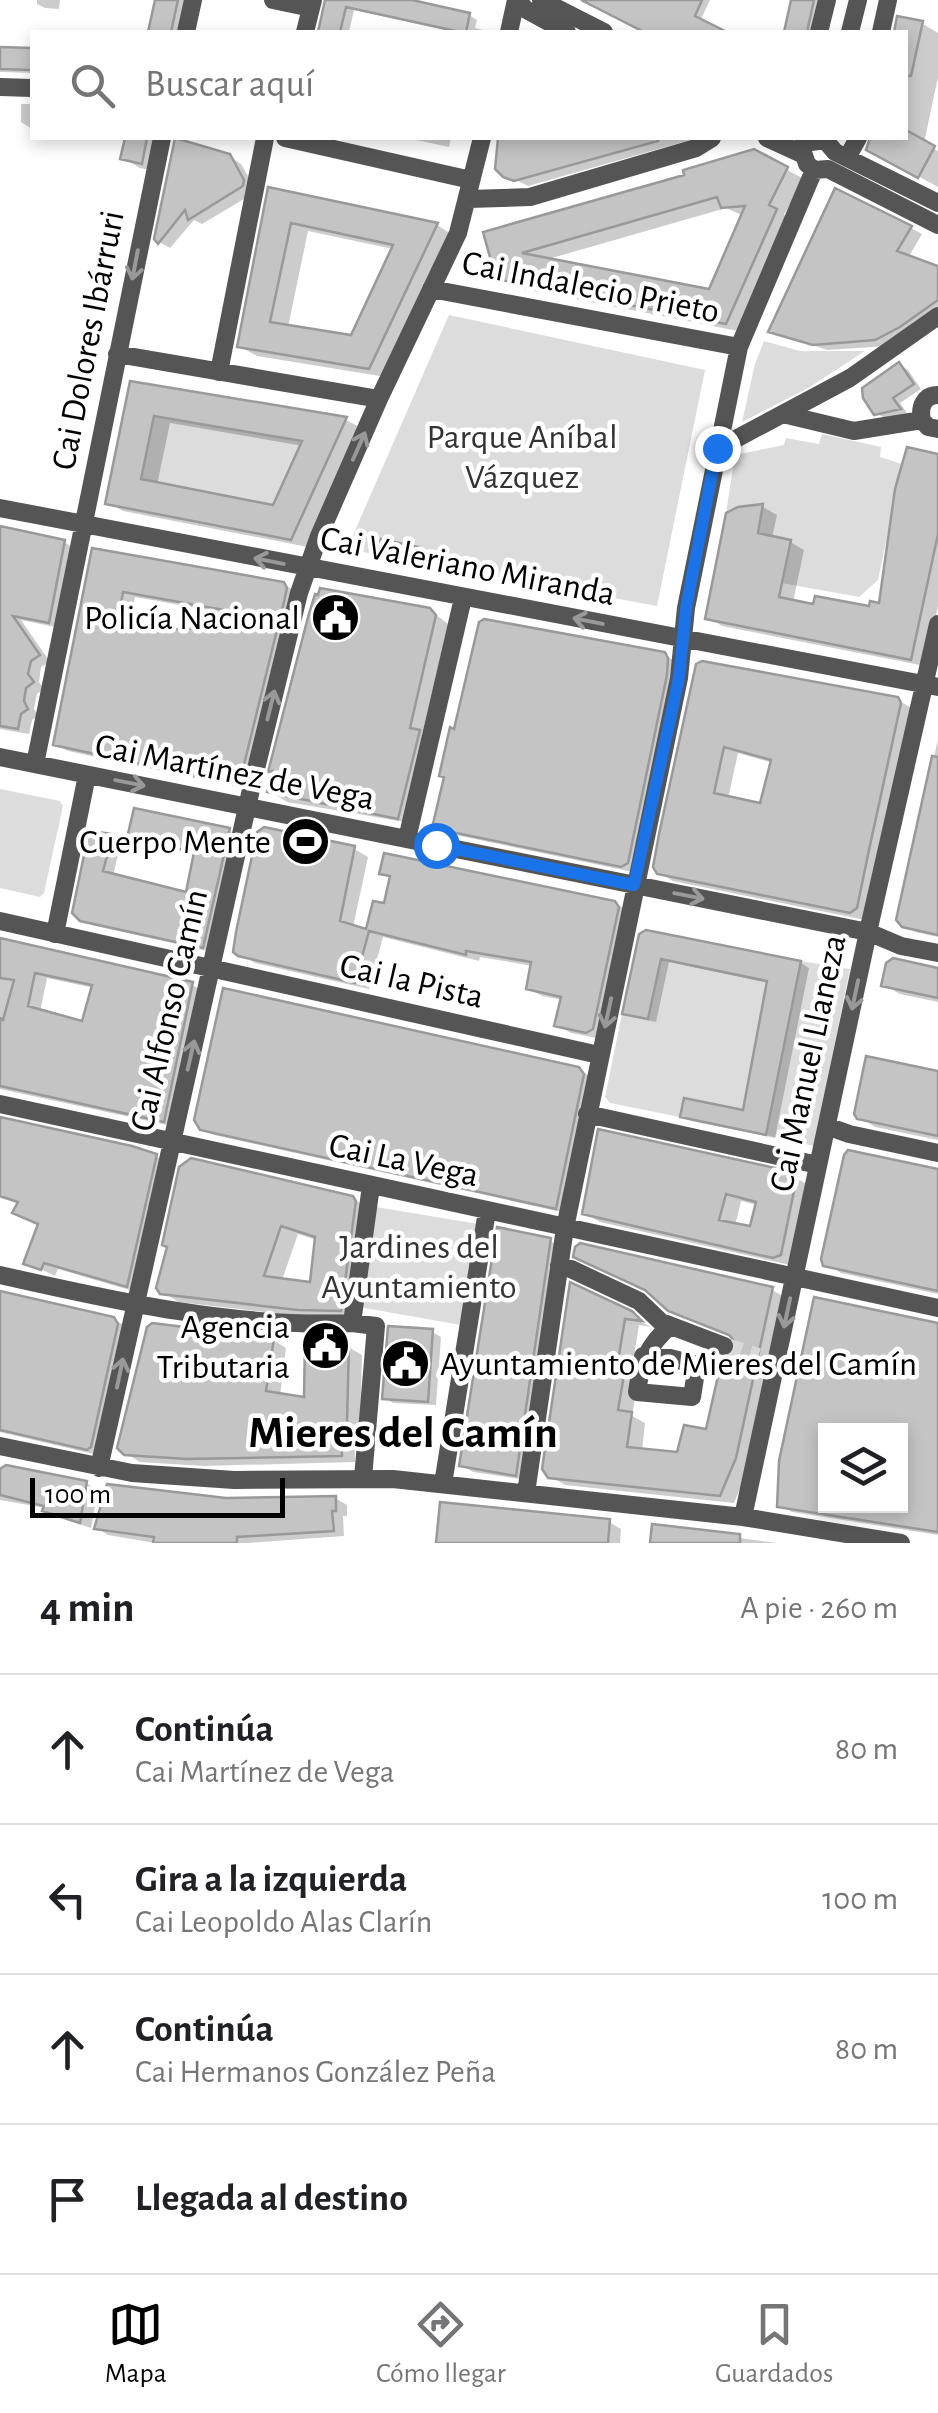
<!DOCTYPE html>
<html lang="es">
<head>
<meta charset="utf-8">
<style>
	body { margin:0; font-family:"Alegreya Sans",sans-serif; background:#f6f6f6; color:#202124 }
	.controls { position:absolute; right:30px; bottom:30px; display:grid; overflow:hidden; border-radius:0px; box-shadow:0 5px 15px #0003 }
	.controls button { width:90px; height:90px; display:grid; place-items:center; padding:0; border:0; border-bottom:2px solid #e0e0e0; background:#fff; color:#202124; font:50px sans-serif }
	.scale { position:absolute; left:30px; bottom:25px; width:255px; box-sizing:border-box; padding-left:10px; border:5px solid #000; border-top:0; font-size:28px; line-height:35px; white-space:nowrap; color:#000; -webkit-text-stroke:8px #fff; paint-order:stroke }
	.stop { position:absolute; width:30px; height:30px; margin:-22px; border:8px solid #1a73e8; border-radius:50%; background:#fff }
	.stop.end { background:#1a73e8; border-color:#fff; box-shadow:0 2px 10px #0008 }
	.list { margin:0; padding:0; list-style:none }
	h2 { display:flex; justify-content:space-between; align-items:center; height:130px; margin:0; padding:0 40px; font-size:42px }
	h2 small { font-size:32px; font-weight:400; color:#757577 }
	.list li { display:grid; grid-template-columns:65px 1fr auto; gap:30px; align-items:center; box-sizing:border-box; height:150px; padding:0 40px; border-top:2px solid #e0e0e0 }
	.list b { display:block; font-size:38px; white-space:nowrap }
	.list p { margin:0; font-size:32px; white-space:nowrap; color:#757577 }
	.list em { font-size:32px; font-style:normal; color:#757577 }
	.icon { flex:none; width:55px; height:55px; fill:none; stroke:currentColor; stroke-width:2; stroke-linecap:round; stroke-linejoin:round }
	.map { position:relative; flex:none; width:938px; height:1543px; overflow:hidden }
	.search { position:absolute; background:#fff; box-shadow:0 5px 15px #0003; left:30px; right:30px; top:30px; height:110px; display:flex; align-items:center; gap:25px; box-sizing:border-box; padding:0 35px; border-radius:0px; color:#757577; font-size:38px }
	.sheet { height:730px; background:#fff }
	nav { display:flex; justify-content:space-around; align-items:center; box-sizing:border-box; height:140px; border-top:2px solid #e0e0e0; background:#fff; font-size:28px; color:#757577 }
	nav a { display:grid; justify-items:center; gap:5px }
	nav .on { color:#000 }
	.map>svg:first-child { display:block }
</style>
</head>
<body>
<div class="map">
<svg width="938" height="1543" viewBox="0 0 938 1543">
	<rect width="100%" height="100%" fill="#fff"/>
	<!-- green -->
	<path fill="#dcdcdc" d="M 449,315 L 705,370 L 657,606 L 347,549 Z
		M 764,341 L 800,351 L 865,351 L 810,387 L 742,422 L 755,364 Z
		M 160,386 L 177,389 L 171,418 L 302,441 L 261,534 L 141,479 Z
		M 822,434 L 881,447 L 880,457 L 902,464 L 878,580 L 859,597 L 782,583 L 758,533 L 763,505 L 739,507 L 726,513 L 735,455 L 784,445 L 786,438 L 819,444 Z
		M 0,789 L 60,801 L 63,806 L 44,893 L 40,897 L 0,888 Z
		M 655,958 L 768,981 L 751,1111 L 685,1098 L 680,1117 L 610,1103 L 605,1097 L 622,1014 Z
		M 801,961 L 850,969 L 814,1146 L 766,1135 Z
		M 376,1207 L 478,1224 L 461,1325 L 359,1307 Z"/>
	<!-- shadow -->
	<path fill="#0003" fill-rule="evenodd" d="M 37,0 L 60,0 L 59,9 L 45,8 L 37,4 Z
		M 158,0 L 186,0 L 179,32 L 151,32 Z
		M 328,0 L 400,0 L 469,15 L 477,20 L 475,28 L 490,32 L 455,32 L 354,10 L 349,32 L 320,32 Z
		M 587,0 L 710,0 L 700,21 L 720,32 L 648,32 Z
		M 794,0 L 821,0 L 813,32 L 786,32 Z
		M 899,19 L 923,24 L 938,33 L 938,77 L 924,143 L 938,151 L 938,187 L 869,149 L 872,138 L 906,138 L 906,32 L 896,32 Z
		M 0,50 L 32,51 L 32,73 L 0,72 Z
		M 21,104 L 32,104 L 32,129 L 21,122 Z
		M 127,138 L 151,138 L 165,145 L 159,172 L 140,168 L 123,158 Z
		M 407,138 L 451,138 L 449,147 Z
		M 501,138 L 697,138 L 528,186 L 514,179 L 497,156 Z
		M 754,152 L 804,179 L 784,215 L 793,220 L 743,332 L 515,287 L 498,277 L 486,234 L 687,176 ZM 726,208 L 744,216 L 710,292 L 545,260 Z
		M 229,156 L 241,164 L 255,188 L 254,193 L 202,224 L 194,220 L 170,248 L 159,242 L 157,238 Z
		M 270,190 L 437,225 L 453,235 L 386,377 L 257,356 L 239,346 ZM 308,231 L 393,249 L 353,338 L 288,327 Z
		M 911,228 L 922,234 L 908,258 L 938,269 L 938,315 L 887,346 L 827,350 L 771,331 Z
		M 899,365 L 908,370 L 921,389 L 900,403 L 907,413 L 885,418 L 876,413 Z
		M 132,384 L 346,420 L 361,428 L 308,547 L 123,511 L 107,502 ZM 170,423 L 303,446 L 275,508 L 157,485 Z
		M 938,457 L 938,606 L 925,666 L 722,626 L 708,617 L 739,509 L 763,507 L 777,515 L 772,538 L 790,542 L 804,550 L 793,602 L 871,609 L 881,606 Z
		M 0,530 L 64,542 L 75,549 L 60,628 L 21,620 L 50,662 L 41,667 L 39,682 L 44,689 L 37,694 L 34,709 L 38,716 L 32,720 L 29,734 L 0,729 Z
		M 418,549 L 422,552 L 420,563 L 380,553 Z
		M 94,551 L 283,584 L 296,592 L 291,625 L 135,597 L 128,634 L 278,628 L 289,635 L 251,790 L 68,751 L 56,744 Z
		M 430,610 L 448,624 L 422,734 L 411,823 L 287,802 L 270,791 L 274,773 L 271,771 Z
		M 665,655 L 676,662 L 633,872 L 446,833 L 435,827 Z
		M 698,666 L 897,700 L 912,708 L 865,920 L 673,881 L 658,872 ZM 738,753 L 773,763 L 762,806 L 728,799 Z
		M 938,739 L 938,937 L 915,932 L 898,919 Z
		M 229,830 L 238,836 L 212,952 L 92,925 L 81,919 L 112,837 L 121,842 L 113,876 L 188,895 L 196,854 L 140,842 L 130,836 Z
		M 354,849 L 368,857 L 353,927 L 368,932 L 386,906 L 392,879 L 382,873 L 614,903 L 629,911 L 602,1039 L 571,1033 L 557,1025 L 563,1000 L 542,996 L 528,988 L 533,966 L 480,957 L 479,961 L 383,937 L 369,989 L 255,963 L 240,954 Z
		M 646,933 L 801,963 L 809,968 L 775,1138 L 691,1121 L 683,1116 L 745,1112 L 769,983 L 669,962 L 656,1022 L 633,1017 L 625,1012 Z
		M 0,941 L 194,986 L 206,993 L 176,1127 L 0,1089 ZM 47,978 L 94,988 L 83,1024 L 40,1012 Z
		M 938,970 L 938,1002 L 900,994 L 884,985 Z
		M 578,1070 L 590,1076 L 566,1213 L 214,1135 L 202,1129 Z
		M 938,1075 L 938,1140 L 875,1127 L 859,1117 Z
		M 0,1119 L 156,1156 L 169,1164 L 140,1293 L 58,1269 L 55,1276 L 26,1262 L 41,1225 L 20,1204 L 0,1198 Z
		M 938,1171 L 938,1294 L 841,1273 L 828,1265 Z
		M 788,1174 L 805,1183 L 810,1191 L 790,1265 L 600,1222 L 585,1213 ZM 741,1201 L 757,1205 L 751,1229 L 735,1226 Z
		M 350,1197 L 367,1207 L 357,1318 L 316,1318 L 179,1302 L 162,1292 L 169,1247 ZM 298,1234 L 317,1240 L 312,1284 L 282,1280 Z
		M 550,1241 L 561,1247 L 527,1480 L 473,1472 L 461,1465 Z
		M 572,1286 L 651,1327 L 639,1325 L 630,1381 L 637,1386 L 632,1416 L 645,1423 L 642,1451 L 679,1455 L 707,1432 L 732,1358 L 738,1350 L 735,1337 L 669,1309 L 772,1290 L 786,1298 L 749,1467 L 734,1503 L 565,1485 L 550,1476 Z
		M 0,1293 L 113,1319 L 127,1327 L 102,1456 L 0,1432 Z
		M 938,1326 L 938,1535 L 792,1512 L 780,1505 L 782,1462 ZM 826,1430 L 900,1430 L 900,1506 L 826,1506 Z
		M 432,1332 L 441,1337 L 436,1405 L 393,1403 L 385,1398 Z
		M 273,1340 L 286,1348 L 280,1396 L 307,1400 L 348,1347 L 362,1355 L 360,1429 L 354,1429 L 355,1462 L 203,1466 L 140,1462 L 125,1453 Z
		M 0,1472 L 86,1483 L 98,1490 L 91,1528 L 56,1516 L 46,1508 L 0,1500 Z
		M 335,1498 L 347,1505 L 347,1516 L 343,1516 L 344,1536 L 248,1543 L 155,1543 L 108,1535 L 97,1528 L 226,1500 Z
		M 609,1522 L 621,1529 L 620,1543 L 438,1543 Z
		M 654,1527 L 777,1543 L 653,1543 Z"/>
	<!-- building -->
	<path fill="#c4c4c4" stroke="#999" stroke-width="2.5" fill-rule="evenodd" d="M 155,0 L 178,0 L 171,32 L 148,32 Z
		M 325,0 L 412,0 L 470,13 L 466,32 L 460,32 L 346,7 L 340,32 L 318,32 Z
		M 581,0 L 702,0 L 695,16 L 727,32 L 644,32 Z
		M 791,0 L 814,0 L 807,32 L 784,32 Z
		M 897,16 L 923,21 L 911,76 L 906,76 L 906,32 L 894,32 Z
		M 0,47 L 32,48 L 32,70 L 0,69 Z
		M 906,130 L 935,146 L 918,178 L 866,150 L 870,138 L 906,138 Z
		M 125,138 L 147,138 L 142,164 L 120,159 Z
		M 175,138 L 230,154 L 244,180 L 243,186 L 188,220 L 185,210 L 158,244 L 154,239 Z
		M 498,138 L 657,138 L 658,141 L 514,181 L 503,177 L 495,169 Z
		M 754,149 L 788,167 L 769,205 L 777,209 L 726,324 L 496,279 L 483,232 L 684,175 L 683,170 ZM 717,197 L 721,208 L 745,206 L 709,289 L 522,253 Z
		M 268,187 L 438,223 L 369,369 L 237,347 ZM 291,223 L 393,245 L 351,335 L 270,322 Z
		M 835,188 L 912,226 L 897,251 L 938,266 L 938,300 L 900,327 L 875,340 L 813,345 L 768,332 Z
		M 899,362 L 914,384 L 893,398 L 901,409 L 874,415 L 863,398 L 862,388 Z
		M 130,381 L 347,417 L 291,540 L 105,504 ZM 154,416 L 212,426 L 302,441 L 273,505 L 141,479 Z
		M 907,447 L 938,454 L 938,534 L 911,660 L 705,619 L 726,513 L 738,507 L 763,504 L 758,533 L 791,540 L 779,597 L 813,604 L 815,596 L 869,606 L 870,601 L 879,603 L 895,489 Z
		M 0,526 L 65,540 L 49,623 L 13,616 L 40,655 L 31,661 L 28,674 L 34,682 L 26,688 L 24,701 L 28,709 L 21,714 L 18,729 L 0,726 Z
		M 381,539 L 418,547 L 415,562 L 378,554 Z
		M 92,548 L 284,582 L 287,588 L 280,620 L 123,592 L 116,631 L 278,626 L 239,785 L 53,745 Z
		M 320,588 L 430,608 L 436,615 L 410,728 L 420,730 L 398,819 L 267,792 L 272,771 L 268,772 L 308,617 L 315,594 L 318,595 Z
		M 484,619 L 665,652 L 668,658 L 667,675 L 628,863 L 621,867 L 432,828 L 444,777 L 439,776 L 450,727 L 454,729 L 479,622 Z
		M 702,661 L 898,697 L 901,703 L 869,850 L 857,908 L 850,913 L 657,874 L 653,867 L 659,834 L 696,664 ZM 724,747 L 771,760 L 760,803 L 714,793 Z
		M 932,756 L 938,757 L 938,935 L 902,927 L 896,920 Z
		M 134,808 L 230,828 L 203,948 L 80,921 L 72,913 L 89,831 L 113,834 L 103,871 L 186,892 L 194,852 L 127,838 Z
		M 264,827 L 355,846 L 340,921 L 366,929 L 373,901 L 384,903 L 390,876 L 379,874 L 384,853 L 615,901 L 619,907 L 593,1029 L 586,1033 L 554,1026 L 561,997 L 526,989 L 531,962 L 466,951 L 466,955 L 369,931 L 355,983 L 238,956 L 233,952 L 236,932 L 257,832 Z
		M 646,930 L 801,961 L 766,1135 L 680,1117 L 684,1098 L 743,1110 L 767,981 L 661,959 L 648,1019 L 622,1014 L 639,934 Z
		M 0,938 L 193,982 L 164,1122 L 0,1086 L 0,1018 L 3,1020 L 14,980 L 0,978 ZM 35,973 L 92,985 L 82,1021 L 28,1006 Z
		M 893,958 L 938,968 L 938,998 L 881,986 L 886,963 Z
		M 223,988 L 579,1067 L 584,1074 L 556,1209 L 200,1130 L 194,1120 Z
		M 866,1056 L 938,1071 L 938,1136 L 857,1119 L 854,1114 Z
		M 0,1117 L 132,1146 L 157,1154 L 127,1287 L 44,1263 L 41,1270 L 23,1264 L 38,1224 L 12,1213 L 18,1202 L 0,1196 Z
		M 598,1129 L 789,1171 L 796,1181 L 781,1255 L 773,1258 L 582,1214 ZM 726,1194 L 756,1202 L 750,1226 L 719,1220 Z
		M 848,1150 L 938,1169 L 938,1291 L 823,1266 L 821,1259 L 844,1155 Z
		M 191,1158 L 353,1196 L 356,1201 L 341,1311 L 298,1310 L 160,1294 L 156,1288 L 167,1247 L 162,1245 L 179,1167 ZM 281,1226 L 315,1237 L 310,1282 L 264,1276 Z
		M 497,1227 L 551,1238 L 516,1476 L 459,1466 Z
		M 580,1243 L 773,1287 L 736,1458 L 720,1496 L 548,1478 L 542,1469 L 570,1282 L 632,1311 L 642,1321 L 625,1319 L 616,1373 L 624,1375 L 618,1410 L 632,1412 L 627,1447 L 677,1452 L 684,1425 L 706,1429 L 722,1358 L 731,1356 L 736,1350 L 736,1343 L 729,1335 L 668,1311 L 645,1290 L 573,1257 L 575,1247 Z
		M 0,1291 L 114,1317 L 118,1324 L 91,1447 L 87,1450 L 0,1430 Z
		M 814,1297 L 938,1323 L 938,1532 L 777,1507 L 779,1461 ZM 826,1430 L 900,1430 L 900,1506 L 826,1506 Z
		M 152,1323 L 274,1338 L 266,1391 L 304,1397 L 305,1339 L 349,1344 L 347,1422 L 341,1423 L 342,1456 L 187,1459 L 124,1455 L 117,1448 L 147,1327 Z
		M 388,1326 L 433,1329 L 428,1402 L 382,1399 Z
		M 6,1465 L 87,1481 L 80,1523 L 42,1511 L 44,1506 L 0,1495 L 0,1469 Z
		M 107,1484 L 226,1498 L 336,1496 L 336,1511 L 332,1511 L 334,1531 L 237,1537 L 237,1543 L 153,1543 L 154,1537 L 94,1529 Z
		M 440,1502 L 610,1519 L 608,1543 L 436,1543 Z
		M 652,1524 L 740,1534 L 740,1543 L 650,1543 Z"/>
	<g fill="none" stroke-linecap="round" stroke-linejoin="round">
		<!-- minor-tunnel -->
		<path stroke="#d9d9d9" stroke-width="18" stroke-dasharray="18 9" stroke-linecap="butt" d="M 724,1346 L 758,1357"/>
		<!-- minor -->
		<path stroke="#555" stroke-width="18" d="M 273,0 L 311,8
			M 518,0 L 525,9 L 567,32
			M 541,0 L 604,32
			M 186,32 L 193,0
			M 305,32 L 313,0
			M 509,32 L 516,0
			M 819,32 L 827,0
			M 850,32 L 858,0
			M 881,32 L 888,0
			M 0,87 L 32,88
			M 285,138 L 471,180
			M 767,138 L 804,155 L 807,164 L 814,170
			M 803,138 L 811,142 L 825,140
			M 825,140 L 835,152 L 938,203
			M 847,158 L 858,138
			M 814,170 L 828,169 L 938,225
			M 469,199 L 530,197 L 696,148 L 712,138
			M 431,289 L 739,347
			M 117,354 L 379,399
			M 219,372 L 265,138
			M 783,414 L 854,431 L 922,420 L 928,427 L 938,429
			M 922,420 C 919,407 924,395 938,395
			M 717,449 L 850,378 L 938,316
			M 0,508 L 938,687
			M 0,757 L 868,932 L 901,946 L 938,953
			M 35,764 L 162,138
			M 407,839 L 463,598
			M 0,921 L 599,1055
			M 55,934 L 87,775
			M 0,1104 L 938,1308
			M 587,1114 L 818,1165
			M 827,1126 L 849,1134 L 938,1153
			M 559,1266 L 571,1269 L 639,1301 L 661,1322 L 724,1346
			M 0,1275 C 115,1301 234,1328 352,1323
			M 643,1356 L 670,1358 L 697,1365 L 692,1397 L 637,1392 C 641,1363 647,1346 670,1326
			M 0,1446 L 132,1473 L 234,1480 L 393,1479 L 743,1517 L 901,1543
			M 99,1468 L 252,785 L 299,593 L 319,536 L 379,399 L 458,233 L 482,138
			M 363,1478 L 376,1326 L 352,1323 L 371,1186
			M 443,1484 L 487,1211
			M 526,1493 L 565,1228 L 679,678 L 686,608 L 739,347 L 814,170
			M 743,1517 L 868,932 L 938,624"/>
	</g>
	<!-- one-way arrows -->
	<defs><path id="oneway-shaft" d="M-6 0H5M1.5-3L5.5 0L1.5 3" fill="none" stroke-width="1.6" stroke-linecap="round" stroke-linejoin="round" transform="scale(2.5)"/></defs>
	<g stroke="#999">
		<use href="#oneway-shaft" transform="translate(135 265) rotate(101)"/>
		<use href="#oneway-shaft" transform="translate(359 446) rotate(-66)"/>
		<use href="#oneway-shaft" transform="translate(269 561) rotate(-169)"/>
		<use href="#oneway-shaft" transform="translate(588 621) rotate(-169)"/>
		<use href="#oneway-shaft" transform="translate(271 705) rotate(-76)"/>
		<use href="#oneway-shaft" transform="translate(130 783) rotate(11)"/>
		<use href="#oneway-shaft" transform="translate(689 896) rotate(11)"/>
		<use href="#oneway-shaft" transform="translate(855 995) rotate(102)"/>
		<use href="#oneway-shaft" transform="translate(608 1013) rotate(102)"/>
		<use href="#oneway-shaft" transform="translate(191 1055) rotate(-77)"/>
		<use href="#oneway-shaft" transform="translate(787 1313) rotate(102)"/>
		<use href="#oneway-shaft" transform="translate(120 1373) rotate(-78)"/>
	</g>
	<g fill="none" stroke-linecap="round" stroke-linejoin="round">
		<!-- route -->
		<path stroke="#1a73e8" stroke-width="12" d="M 436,845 L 634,885 L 679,678 L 686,608 L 717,448"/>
	</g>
	<!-- icons -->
	<defs>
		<symbol id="civic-disc" viewBox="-11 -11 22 22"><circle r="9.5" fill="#000" stroke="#fff"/><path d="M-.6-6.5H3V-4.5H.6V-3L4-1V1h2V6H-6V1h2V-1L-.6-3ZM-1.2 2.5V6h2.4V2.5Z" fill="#fff"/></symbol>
		<symbol id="stadium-disc" viewBox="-11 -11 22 22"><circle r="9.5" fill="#000" stroke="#fff"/><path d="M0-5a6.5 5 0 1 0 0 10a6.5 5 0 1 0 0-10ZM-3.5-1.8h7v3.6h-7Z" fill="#fff"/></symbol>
	</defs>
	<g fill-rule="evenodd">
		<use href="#civic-disc" x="308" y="590" width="55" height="55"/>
		<use href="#stadium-disc" x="278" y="814" width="55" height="55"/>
		<use href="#civic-disc" x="298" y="1318" width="55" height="55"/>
		<use href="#civic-disc" x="378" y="1336" width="55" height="55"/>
	</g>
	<g text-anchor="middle" stroke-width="9" stroke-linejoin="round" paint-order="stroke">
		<!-- street labels -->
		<g font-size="35" fill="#000" stroke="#fff">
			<text transform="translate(591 286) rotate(11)" y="12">Cai Indalecio Prieto</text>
			<text transform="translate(87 340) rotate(-79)" y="12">Cai Dolores Ibárruri</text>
			<text transform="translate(468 565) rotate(11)" y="12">Cai Valeriano Miranda</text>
			<text transform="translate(235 771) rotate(11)" y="12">Cai Martínez de Vega</text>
			<text transform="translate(412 980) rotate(13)" y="12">Cai la Pista</text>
			<text transform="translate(168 1010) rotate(-77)" y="12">Cai Alfonso Camín</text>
			<text transform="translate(807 1063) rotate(-78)" y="12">Cai Manuel Llaneza</text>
			<text transform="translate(404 1159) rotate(12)" y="12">Cai La Vega</text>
		</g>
		<!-- park labels -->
		<g font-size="35" fill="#333" stroke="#fff">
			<text x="522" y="448">Parque Aníbal<tspan x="522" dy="40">Vázquez</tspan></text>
			<text x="419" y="1258">Jardines del<tspan x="419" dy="40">Ayuntamiento</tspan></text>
		</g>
		<!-- poi labels -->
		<g font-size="35" fill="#000" stroke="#fff" text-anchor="end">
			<text x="300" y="629">Policía Nacional</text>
			<text x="271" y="853">Cuerpo Mente</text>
			<text x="290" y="1338">Agencia<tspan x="290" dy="40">Tributaria</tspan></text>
			<text x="440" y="1375" text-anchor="start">Ayuntamiento de Mieres del Camín</text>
		</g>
		<!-- district labels -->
		<g font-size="45" font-weight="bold" fill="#000" stroke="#fff">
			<text x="403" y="1447">Mieres del Camín</text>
		</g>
	</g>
</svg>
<div class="controls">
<button><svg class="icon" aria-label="layers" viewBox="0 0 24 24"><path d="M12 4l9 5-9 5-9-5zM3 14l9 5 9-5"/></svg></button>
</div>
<div class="scale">100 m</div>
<div class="stop" style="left:436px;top:845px"></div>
<div class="stop end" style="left:717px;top:448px"></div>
<div class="search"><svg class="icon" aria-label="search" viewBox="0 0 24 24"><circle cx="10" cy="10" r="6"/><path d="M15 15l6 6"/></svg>Buscar aquí</div>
</div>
<section class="sheet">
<h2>4 min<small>A pie · 260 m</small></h2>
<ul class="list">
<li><svg class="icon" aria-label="ahead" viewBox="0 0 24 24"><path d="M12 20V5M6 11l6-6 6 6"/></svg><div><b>Continúa</b><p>Cai Martínez de Vega</p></div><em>80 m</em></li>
<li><svg class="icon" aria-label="left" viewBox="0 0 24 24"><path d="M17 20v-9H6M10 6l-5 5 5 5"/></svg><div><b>Gira a la izquierda</b><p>Cai Leopoldo Alas Clarín</p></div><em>100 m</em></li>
<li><svg class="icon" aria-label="ahead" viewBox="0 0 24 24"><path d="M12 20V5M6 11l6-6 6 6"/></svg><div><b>Continúa</b><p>Cai Hermanos González Peña</p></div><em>80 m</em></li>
<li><svg class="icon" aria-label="arrive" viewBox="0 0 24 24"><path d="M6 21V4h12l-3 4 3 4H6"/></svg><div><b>Llegada al destino</b></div></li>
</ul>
</section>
<nav>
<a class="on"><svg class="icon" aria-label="map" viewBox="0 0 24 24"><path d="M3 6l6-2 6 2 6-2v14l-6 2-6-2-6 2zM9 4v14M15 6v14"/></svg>Mapa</a>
<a><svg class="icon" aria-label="directions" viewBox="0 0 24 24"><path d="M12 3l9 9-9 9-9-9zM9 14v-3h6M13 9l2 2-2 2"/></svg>Cómo llegar</a>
<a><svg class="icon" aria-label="saved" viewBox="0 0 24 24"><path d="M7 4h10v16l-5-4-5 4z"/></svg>Guardados</a>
</nav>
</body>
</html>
